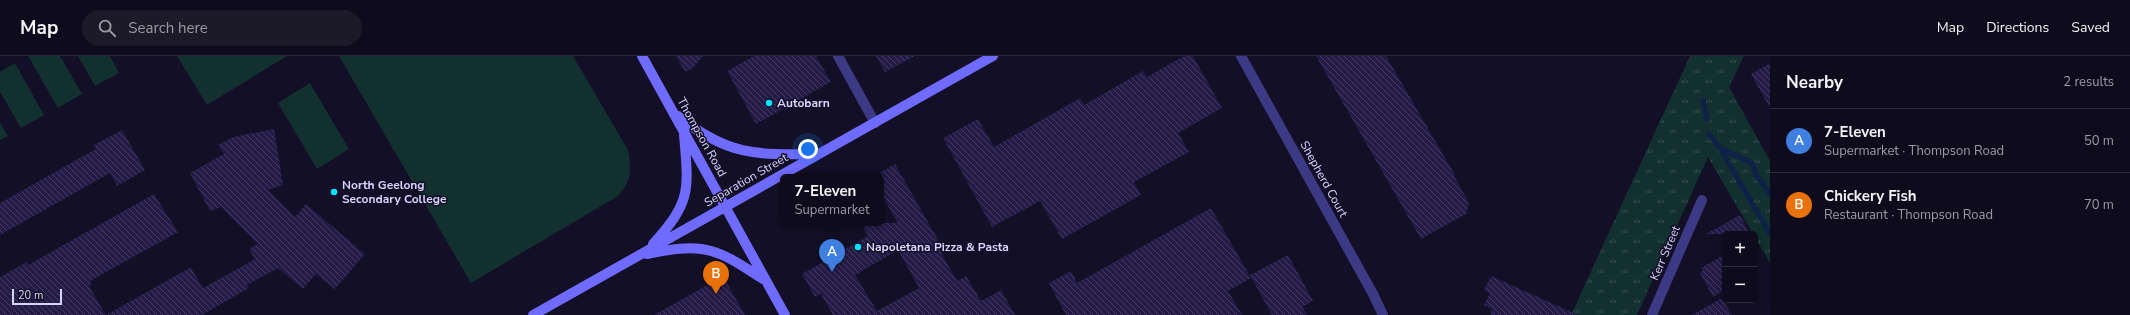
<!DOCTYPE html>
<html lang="en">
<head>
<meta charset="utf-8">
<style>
	body { margin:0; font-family:"Nunito Sans",sans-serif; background:#1c1929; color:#f1f3f6 }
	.controls { position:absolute; right:12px; bottom:12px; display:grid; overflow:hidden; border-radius:6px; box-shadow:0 4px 16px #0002 }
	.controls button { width:36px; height:36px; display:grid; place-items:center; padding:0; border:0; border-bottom:1px solid #2e2b3b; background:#0e0b1c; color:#f1f3f6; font:20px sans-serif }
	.scale { position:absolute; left:12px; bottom:10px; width:50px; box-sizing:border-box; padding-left:4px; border:2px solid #d9d4ff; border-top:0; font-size:11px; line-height:14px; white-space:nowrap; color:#d9d4ff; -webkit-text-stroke:3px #130f26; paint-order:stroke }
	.you { position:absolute; left:808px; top:93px; width:14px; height:14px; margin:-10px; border:3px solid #fff; border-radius:50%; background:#1a73e8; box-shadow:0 0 0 6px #1a73e833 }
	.badge { display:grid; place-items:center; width:26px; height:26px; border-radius:50%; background:#8c9099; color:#fff; font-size:13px; font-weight:700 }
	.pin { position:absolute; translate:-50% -33px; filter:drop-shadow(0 1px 2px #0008) }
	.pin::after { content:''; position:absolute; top:21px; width:14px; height:12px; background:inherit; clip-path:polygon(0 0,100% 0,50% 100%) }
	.popup { position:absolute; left:780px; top:118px; width:104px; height:52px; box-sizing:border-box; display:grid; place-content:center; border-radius:6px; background:#0e0b1c; filter:drop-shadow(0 1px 3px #0005); font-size:13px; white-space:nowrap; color:#9b9ba3 }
	.popup b { font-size:15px; color:#f1f3f6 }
	.popup::after { content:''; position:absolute; left:50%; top:100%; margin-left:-8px; border:8px solid transparent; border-top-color:#0e0b1c }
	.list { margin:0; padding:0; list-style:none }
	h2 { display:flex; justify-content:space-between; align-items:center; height:52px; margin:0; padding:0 16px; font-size:17px }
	h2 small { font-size:13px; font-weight:400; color:#9b9ba3 }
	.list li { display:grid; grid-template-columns:26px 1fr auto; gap:12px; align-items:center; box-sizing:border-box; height:64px; padding:0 16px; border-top:1px solid #2e2b3b }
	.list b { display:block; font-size:15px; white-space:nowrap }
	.list p { margin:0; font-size:13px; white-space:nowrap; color:#9b9ba3 }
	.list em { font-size:13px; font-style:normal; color:#9b9ba3 }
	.icon { flex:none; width:22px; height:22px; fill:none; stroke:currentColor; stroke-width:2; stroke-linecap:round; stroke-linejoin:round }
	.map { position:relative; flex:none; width:1770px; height:259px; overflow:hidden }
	header { display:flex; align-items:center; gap:24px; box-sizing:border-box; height:56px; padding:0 20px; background:#0e0b1c; border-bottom:1px solid #2e2b3b }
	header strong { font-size:19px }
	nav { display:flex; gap:22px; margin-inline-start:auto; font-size:14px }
	.search { width:280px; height:36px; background:#1c1929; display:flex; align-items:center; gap:10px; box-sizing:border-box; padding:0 14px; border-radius:22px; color:#9b9ba3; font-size:15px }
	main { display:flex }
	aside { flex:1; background:#0e0b1c }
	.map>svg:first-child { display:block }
</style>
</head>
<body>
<header>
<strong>Map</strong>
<div class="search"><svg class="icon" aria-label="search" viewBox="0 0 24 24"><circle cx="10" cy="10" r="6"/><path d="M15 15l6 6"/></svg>Search here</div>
<nav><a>Map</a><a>Directions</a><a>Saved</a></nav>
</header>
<main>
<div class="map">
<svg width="1770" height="259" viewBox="0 0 1770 259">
	<defs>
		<pattern id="park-tufts" width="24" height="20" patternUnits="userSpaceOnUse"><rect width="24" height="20" fill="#12302f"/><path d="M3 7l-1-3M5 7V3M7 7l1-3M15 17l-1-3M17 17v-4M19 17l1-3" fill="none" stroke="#344d4e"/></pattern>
		<pattern id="building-back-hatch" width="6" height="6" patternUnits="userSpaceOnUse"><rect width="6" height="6" fill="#241b47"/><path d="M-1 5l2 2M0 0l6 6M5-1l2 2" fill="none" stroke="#433b63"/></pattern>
	</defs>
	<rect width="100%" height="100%" fill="#130f26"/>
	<!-- park -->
	<path fill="url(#park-tufts)" d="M 1690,0 L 1744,0 L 1729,31 L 1770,105 L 1770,207 L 1708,101 L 1637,259 L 1571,259 Z"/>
	<!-- garden -->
	<path fill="#12302f" d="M 28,0 L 60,0 L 82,38 L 58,52 Z
		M 78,0 L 110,0 L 119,17 L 95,30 Z
		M 177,0 L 287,0 L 207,49 Z
		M 339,0 L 573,0 L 628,94 C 632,115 632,123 618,140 L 471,227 Z
		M 15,7 L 44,59 L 21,72 L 0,36 L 0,16 Z
		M 310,27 L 349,93 L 317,113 L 278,47 Z
		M 0,66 L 8,80 L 0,84 Z"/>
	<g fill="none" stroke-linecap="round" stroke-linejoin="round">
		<!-- stream -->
		<path stroke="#0c2248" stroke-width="5" d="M 1703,44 L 1707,64
			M 1709,78 L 1720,92 L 1752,107 L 1757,120 L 1770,138
			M 1720,92 L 1770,178"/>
	</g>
	<!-- building -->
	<path fill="url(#building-back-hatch)" fill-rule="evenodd" d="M 676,0 L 703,0 L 693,12 L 685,16 Z
		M 754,0 L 816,0 L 831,26 L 756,68 L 727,15 Z
		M 876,0 L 915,0 L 885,16 Z
		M 1184,0 L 1193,0 L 1222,52 L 1178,77 L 1189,96 L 1134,126 L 1141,139 L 1062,183 L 1040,145 L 992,171 L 943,82 L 978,63 L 994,91 L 1080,42 L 1084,49 L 1143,15 L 1147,21 Z
		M 1316,0 L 1386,0 L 1455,119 L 1454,120 L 1469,147 L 1466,158 L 1421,183 Z
		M 1770,7 L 1770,52 L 1751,18 Z
		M 274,73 L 283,129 L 268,134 L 295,161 L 306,148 L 365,198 L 335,233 L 316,218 L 303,233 L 278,212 L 247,229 L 249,232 L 202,259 L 0,259 L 0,221 L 27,206 L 28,209 L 154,138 L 178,176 L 90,225 L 91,229 L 89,230 L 106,259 L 191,211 L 203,232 L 255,203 L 249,193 L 258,188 L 221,151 L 210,155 L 190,117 L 224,98 L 218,89 L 233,81 Z
		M 122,74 L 145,114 L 117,130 L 110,117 L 0,179 L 0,147 L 96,93 L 94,89 Z
		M 895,108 L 941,189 L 938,191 L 957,225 L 966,220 L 981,245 L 1001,234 L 1015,259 L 833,259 L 821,238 L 815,241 L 802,218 L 868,180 L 861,167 L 898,167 L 881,138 L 881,116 ZM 898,194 L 919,232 L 877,255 L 855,219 Z
		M 1211,152 L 1251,222 L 1228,235 L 1242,259 L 1066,259 L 1049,227 L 1071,215 L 1077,227 Z
		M 1740,159 L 1750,178 L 1706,178 Z
		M 1725,198 L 1725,234 L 1713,241 L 1700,217 L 1703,215 L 1701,212 Z
		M 1288,199 L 1313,245 L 1302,251 L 1307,259 L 1272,259 L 1250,219 Z
		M 723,220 L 745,259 L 654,259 Z
		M 1491,220 L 1578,259 L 1490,259 L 1492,253 L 1484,249 L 1490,237 L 1484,234 Z
		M 1722,242 L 1732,259 L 1692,259 Z"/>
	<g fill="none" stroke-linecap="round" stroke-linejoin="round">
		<!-- street -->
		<path stroke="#3d3a85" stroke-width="10" d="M 838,0 L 875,67
			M 1241,0 L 1373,238 L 1383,259
			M 1652,259 L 1702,144"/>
		<!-- secondary -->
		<path stroke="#6f6bff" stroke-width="10" d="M 642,0 L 785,259
			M 678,60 C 728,100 756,99 818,98
			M 653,188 C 691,146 689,135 684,79
			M 647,198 C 667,194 691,189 711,195 C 730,200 748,214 765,224
			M 533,259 L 993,0"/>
	</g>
	<!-- markers -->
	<g fill="#00e5ff" stroke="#130f26" stroke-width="1.5">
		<circle cx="769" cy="47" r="4"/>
		<circle cx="334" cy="136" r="4"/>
		<circle cx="858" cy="191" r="4"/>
	</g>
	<g text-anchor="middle" stroke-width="3" stroke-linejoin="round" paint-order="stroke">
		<!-- poi labels -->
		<g font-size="12" font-weight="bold" fill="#d9d4ff" stroke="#130f26" text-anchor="start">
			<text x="777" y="51">Autobarn</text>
			<text x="342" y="133">North Geelong<tspan x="342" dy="14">Secondary College</tspan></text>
			<text x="866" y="195">Napoletana Pizza &amp; Pasta</text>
		</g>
		<!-- street labels -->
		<g font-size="12" fill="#d9d4ff" stroke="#130f26">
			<text transform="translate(702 81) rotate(61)" y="4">Thompson Road</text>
			<text transform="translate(1324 123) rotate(61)" y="4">Shepherd Court</text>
			<text transform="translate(746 124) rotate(-30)" y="4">Separation Street</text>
			<text transform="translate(1665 197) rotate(-67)" y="4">Kerr Street</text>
		</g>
	</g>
</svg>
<div class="controls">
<button>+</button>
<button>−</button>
</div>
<div class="scale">20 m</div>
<div class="you"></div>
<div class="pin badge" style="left:832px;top:216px;background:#3f7fe0">A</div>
<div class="popup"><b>7-Eleven</b>Supermarket</div>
<div class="pin badge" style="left:716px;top:238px;background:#e8710a">B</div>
</div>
<aside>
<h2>Nearby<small>2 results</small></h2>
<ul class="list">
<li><span class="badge" style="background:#3f7fe0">A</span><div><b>7-Eleven</b><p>Supermarket · Thompson Road</p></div><em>50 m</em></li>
<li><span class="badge" style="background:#e8710a">B</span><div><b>Chickery Fish</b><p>Restaurant · Thompson Road</p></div><em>70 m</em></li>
</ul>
</aside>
</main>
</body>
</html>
